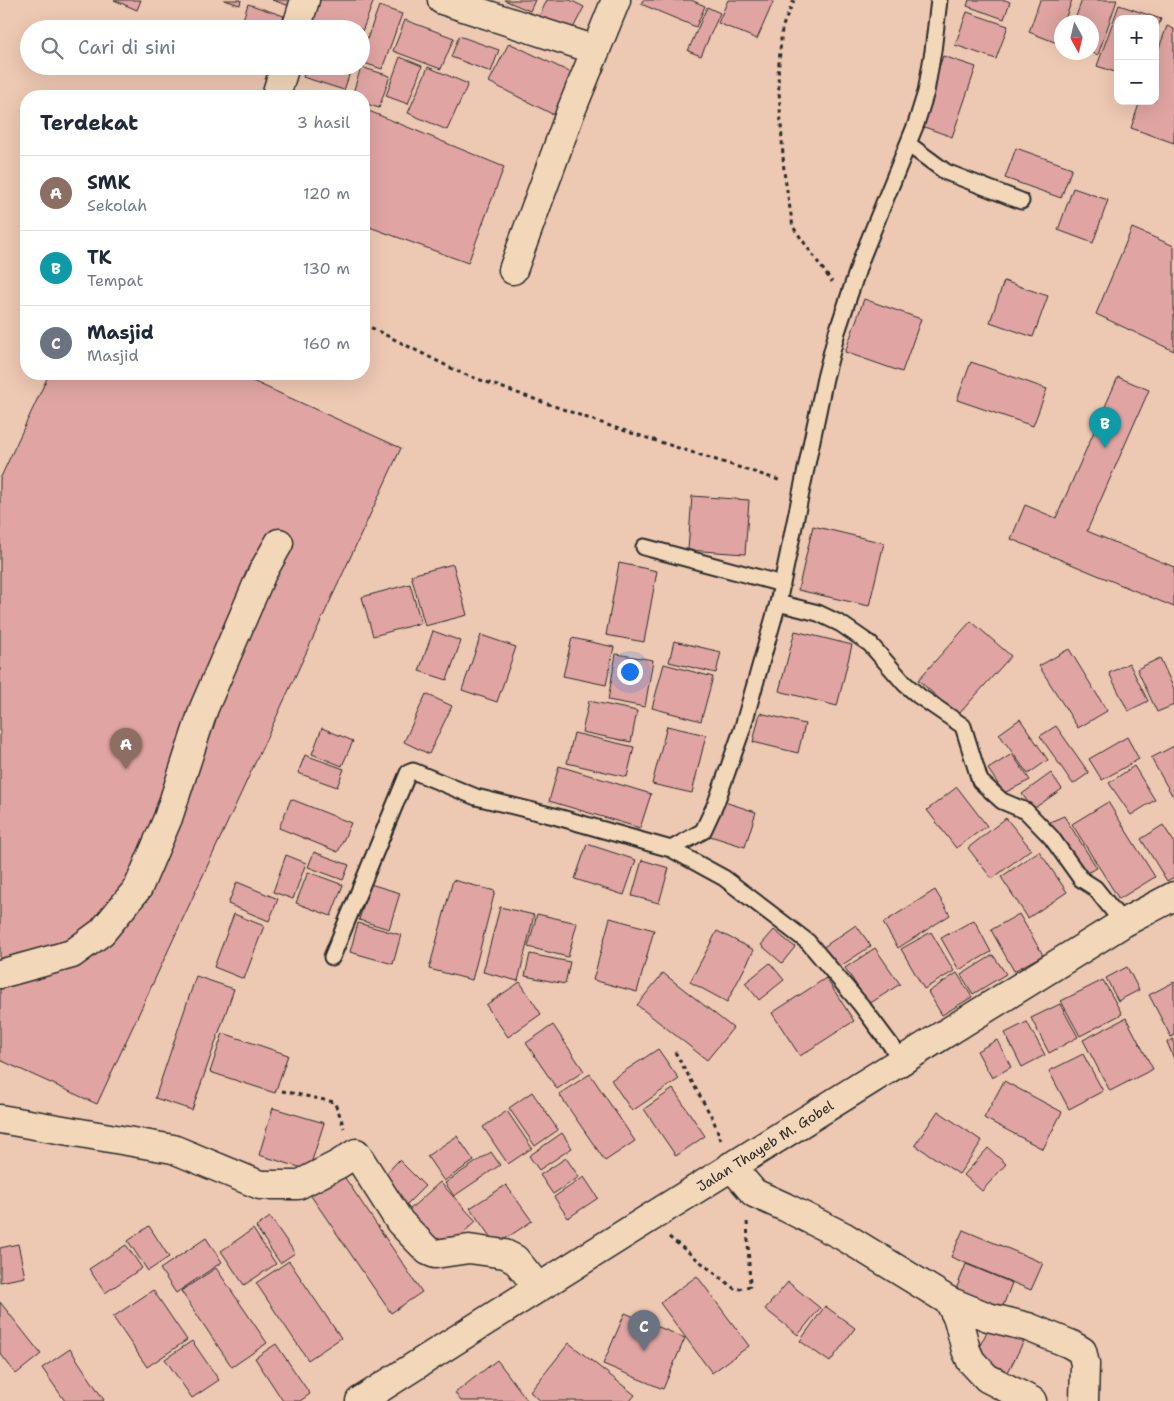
<!DOCTYPE html>
<html lang="id">
<head>
<meta charset="utf-8">
<style>
	body { margin:0; font-family:"Shantell Sans",sans-serif; background:#f6f6f7; color:#1f2937 }
	.controls { position:absolute; right:15px; top:15px; display:grid; overflow:hidden; border-radius:10px; box-shadow:0 5px 20px #0002 }
	.controls button { width:45px; height:45px; display:grid; place-items:center; padding:0; border:0; border-bottom:1px solid #e0e1e3; background:#fff; color:#1f2937; font:25px sans-serif }
	.compass { position:absolute; left:1054px; top:15px; width:45px; height:45px; border-radius:50%; background:#fff; box-shadow:0 5px 20px #0002; rotate:172deg }
	.you { position:absolute; left:629px; top:671px; width:18px; height:18px; margin:-12px; border:4px solid #fff; border-radius:50%; background:#1a73e8; box-shadow:0 0 0 8px #1a73e833 }
	.badge { display:grid; place-items:center; width:32px; height:32px; border-radius:50%; background:#1a73e8; color:#fff; font-size:16px; font-weight:700 }
	.pin { position:absolute; translate:-50% -41px; filter:drop-shadow(0 1px 2px #0008) }
	.pin::after { content:''; position:absolute; top:26px; width:18px; height:15px; background:inherit; clip-path:polygon(0 0,100% 0,50% 100%) }
	.list { margin:0; padding:0; list-style:none }
	h2 { display:flex; justify-content:space-between; align-items:center; height:65px; margin:0; padding:0 20px; font-size:21px }
	h2 small { font-size:16px; font-weight:400; color:#747a83 }
	.list li { display:grid; grid-template-columns:32px 1fr auto; gap:15px; align-items:center; box-sizing:border-box; height:75px; padding:0 20px; border-top:1px solid #e0e1e3 }
	.list b { display:block; font-size:19px; white-space:nowrap }
	.list p { margin:0; font-size:16px; white-space:nowrap; color:#747a83 }
	.list em { font-size:16px; font-style:normal; color:#747a83 }
	.icon { flex:none; width:28px; height:28px; fill:none; stroke:currentColor; stroke-width:2; stroke-linecap:round; stroke-linejoin:round }
	.map { position:relative; flex:none; width:1174px; height:1401px; overflow:hidden }
	.search { position:absolute; background:#fff; box-shadow:0 5px 20px #0002; left:20px; top:20px; width:350px; height:55px; display:flex; align-items:center; gap:12px; box-sizing:border-box; padding:0 18px; border-radius:28px; color:#747a83; font-size:19px }
	.panel { position:absolute; background:#fff; box-shadow:0 5px 20px #0002; left:20px; top:90px; width:350px; height:290px; border-radius:20px }
	.map>svg:first-child { display:block }
</style>
</head>
<body>
<div class="map">
<svg width="1174" height="1401" viewBox="0 0 1174 1401">
	<rect width="100%" height="100%" fill="#edc8b2"/>
	<filter id="ink" filterUnits="userSpaceOnUse"><feTurbulence type="fractalNoise" baseFrequency=".02" numOctaves="2"/><feDisplacementMap in="SourceGraphic" scale="10" xChannelSelector="R" yChannelSelector="G"/><feConvolveMatrix kernelMatrix="1 2 1 2 8 2 1 2 1" color-interpolation-filters="sRGB"/></filter>
	<g filter="url(#ink)">
		<!-- building -->
		<path fill="#e0a5a2" stroke="#2b2b2b" d="M 114,0 L 141,0 L 137,10 Z
			M 224,0 L 241,0 L 240,5 Z
			M 272,0 L 299,0 L 296,8 Z
			M 312,0 L 374,0 L 361,34 L 361,29 L 331,29 L 305,19 Z
			M 504,0 L 535,0 L 530,11 Z
			M 547,0 L 570,0 L 584,7 L 570,34 L 538,19 Z
			M 643,0 L 691,0 L 705,6 L 696,27 L 641,4 Z
			M 728,0 L 774,0 L 757,39 L 718,23 Z
			M 969,0 L 1005,0 L 1010,2 L 1004,19 L 967,6 Z
			M 1040,0 L 1072,0 L 1064,22 L 1062,22 L 1062,31 L 1057,43 L 1029,32 Z
			M 1082,0 L 1117,0 L 1098,55 L 1091,52 L 1092,22 L 1074,22 Z
			M 248,4 L 284,16 L 280,29 L 240,29 Z
			M 1119,5 L 1161,19 L 1155,34 L 1155,19 L 1118,19 L 1118,73 L 1097,66 Z
			M 379,6 L 402,14 L 382,69 L 361,62 L 361,56 Z
			M 707,7 L 720,13 L 701,56 L 688,51 Z
			M 967,12 L 1008,26 L 996,59 L 955,45 Z
			M 405,20 L 454,38 L 441,69 L 393,51 Z
			M 1167,26 L 1174,29 L 1174,143 L 1131,128 L 1140,101 L 1155,101 L 1155,59 Z
			M 459,36 L 499,50 L 491,72 L 451,57 Z
			M 509,43 L 580,77 L 560,118 L 489,82 Z
			M 943,56 L 976,67 L 952,137 L 919,125 Z
			M 400,57 L 422,66 L 408,104 L 386,96 Z
			M 306,66 L 327,66 L 350,73 L 344,90 L 303,77 Z
			M 361,67 L 390,76 L 379,108 L 364,103 L 364,96 L 352,96 Z
			M 428,67 L 468,84 L 447,130 L 408,113 Z
			M 364,109 L 504,167 L 468,263 L 364,225 Z
			M 1016,148 L 1072,168 L 1061,198 L 1005,178 Z
			M 1073,188 L 1108,200 L 1093,243 L 1058,230 Z
			M 1132,228 L 1174,246 L 1174,351 L 1096,314 Z
			M 1004,281 L 1048,296 L 1033,337 L 990,322 Z
			M 864,299 L 921,319 L 902,372 L 845,352 Z
			M 971,362 L 1047,389 L 1033,426 L 957,400 Z
			M 49,374 L 237,374 L 401,448 L 97,1104 L 0,1060 L 0,479 Z
			M 1118,377 L 1149,390 L 1087,531 L 1174,567 L 1174,607 L 1011,539 L 1025,505 L 1056,518 Z
			M 692,496 L 749,500 L 745,554 L 688,550 Z
			M 813,526 L 884,543 L 869,606 L 798,590 Z
			M 619,563 L 657,571 L 644,642 L 606,635 Z
			M 453,564 L 467,615 L 425,626 L 411,575 Z
			M 410,584 L 421,623 L 373,636 L 362,597 Z
			M 971,621 L 1011,656 L 958,715 L 918,680 Z
			M 433,631 L 461,641 L 447,680 L 419,671 Z
			M 795,631 L 852,645 L 837,706 L 779,691 Z
			M 481,635 L 516,647 L 497,702 L 462,690 Z
			M 572,638 L 614,647 L 606,685 L 563,676 Z
			M 674,641 L 721,652 L 716,673 L 669,662 Z
			M 1069,649 L 1107,711 L 1078,728 L 1039,666 Z
			M 616,654 L 653,660 L 645,707 L 608,700 Z
			M 1160,658 L 1174,689 L 1174,705 L 1157,712 L 1137,669 Z
			M 1129,663 L 1148,701 L 1128,711 L 1109,673 Z
			M 664,664 L 713,677 L 701,721 L 652,708 Z
			M 426,694 L 452,706 L 429,754 L 404,742 Z
			M 589,701 L 637,711 L 631,742 L 582,732 Z
			M 760,713 L 805,724 L 798,753 L 753,742 Z
			M 1020,719 L 1048,760 L 1028,774 L 999,734 Z
			M 667,726 L 706,735 L 692,793 L 652,784 Z
			M 1056,726 L 1089,773 L 1073,784 L 1040,736 Z
			M 322,728 L 353,741 L 342,766 L 312,754 Z
			M 574,733 L 634,747 L 627,777 L 567,763 Z
			M 1127,737 L 1139,759 L 1102,780 L 1089,759 Z
			M 1174,746 L 1174,794 L 1172,795 L 1151,758 Z
			M 1012,754 L 1030,780 L 1004,793 L 988,769 Z
			M 305,755 L 344,769 L 337,787 L 298,773 Z
			M 559,766 L 651,794 L 640,828 L 549,801 Z
			M 1134,766 L 1155,800 L 1131,815 L 1109,783 Z
			M 1051,773 L 1062,789 L 1033,809 L 1022,794 Z
			M 957,787 L 987,826 L 956,848 L 927,810 Z
			M 291,799 L 351,823 L 338,852 L 279,828 Z
			M 718,800 L 756,812 L 745,847 L 707,835 Z
			M 1108,802 L 1155,877 L 1119,899 L 1072,824 Z
			M 1064,816 L 1097,868 L 1082,875 L 1050,822 Z
			M 1006,818 L 1031,849 L 992,879 L 968,848 Z
			M 1163,825 L 1174,842 L 1174,877 L 1167,881 L 1141,839 Z
			M 587,844 L 636,860 L 624,895 L 575,879 Z
			M 1039,851 L 1067,892 L 1028,918 L 1001,877 Z
			M 314,852 L 349,865 L 343,880 L 308,867 Z
			M 286,855 L 306,863 L 293,899 L 273,892 Z
			M 642,860 L 669,868 L 659,903 L 632,896 Z
			M 308,872 L 343,885 L 331,916 L 296,903 Z
			M 453,880 L 495,891 L 472,980 L 429,969 Z
			M 237,882 L 278,899 L 269,921 L 228,904 Z
			M 370,884 L 400,893 L 389,929 L 359,920 Z
			M 935,890 L 950,915 L 898,948 L 883,923 Z
			M 500,907 L 534,915 L 518,981 L 483,972 Z
			M 234,914 L 264,926 L 244,979 L 214,967 Z
			M 537,914 L 577,923 L 568,957 L 528,947 Z
			M 1019,914 L 1043,955 L 1014,971 L 991,930 Z
			M 610,918 L 654,930 L 637,992 L 593,980 Z
			M 974,920 L 991,952 L 959,970 L 941,938 Z
			M 358,923 L 401,935 L 393,964 L 350,952 Z
			M 856,925 L 871,946 L 836,969 L 822,948 Z
			M 774,930 L 795,947 L 782,963 L 761,945 Z
			M 717,931 L 754,950 L 727,1002 L 690,982 Z
			M 931,932 L 954,971 L 924,989 L 901,949 Z
			M 875,948 L 900,984 L 869,1004 L 845,968 Z
			M 530,954 L 570,962 L 565,984 L 525,976 Z
			M 993,955 L 1006,974 L 973,994 L 961,975 Z
			M 770,963 L 784,980 L 759,1000 L 745,983 Z
			M 1127,967 L 1139,990 L 1118,1001 L 1106,978 Z
			M 663,973 L 733,1028 L 707,1060 L 637,1005 Z
			M 957,973 L 972,997 L 942,1015 L 928,992 Z
			M 196,976 L 234,989 L 192,1110 L 155,1098 Z
			M 826,978 L 854,1021 L 800,1056 L 772,1013 Z
			M 1103,980 L 1122,1014 L 1080,1036 L 1061,1001 Z
			M 520,982 L 541,1014 L 508,1037 L 486,1005 Z
			M 1174,982 L 1174,1036 L 1171,1037 L 1149,995 Z
			M 1060,1004 L 1078,1037 L 1049,1053 L 1031,1018 Z
			M 1126,1018 L 1153,1069 L 1110,1091 L 1083,1040 Z
			M 1027,1022 L 1045,1055 L 1022,1067 L 1005,1033 Z
			M 553,1025 L 584,1071 L 557,1089 L 526,1043 Z
			M 223,1033 L 288,1055 L 275,1093 L 210,1072 Z
			M 1174,1039 L 1174,1059 L 1167,1042 Z
			M 997,1040 L 1011,1067 L 992,1078 L 977,1051 Z
			M 658,1049 L 679,1079 L 632,1111 L 611,1080 Z
			M 1083,1054 L 1103,1091 L 1069,1109 L 1049,1071 Z
			M 590,1074 L 635,1141 L 605,1161 L 559,1094 Z
			M 1004,1081 L 1062,1112 L 1043,1149 L 984,1118 Z
			M 673,1089 L 705,1136 L 676,1156 L 644,1109 Z
			M 532,1092 L 558,1130 L 535,1146 L 509,1108 Z
			M 273,1108 L 324,1123 L 309,1170 L 259,1155 Z
			M 507,1111 L 532,1148 L 508,1164 L 483,1127 Z
			M 938,1111 L 982,1141 L 959,1174 L 915,1145 Z
			M 562,1133 L 572,1148 L 539,1170 L 529,1156 Z
			M 457,1136 L 474,1161 L 444,1181 L 427,1156 Z
			M 988,1148 L 1006,1164 L 982,1191 L 964,1175 Z
			M 491,1152 L 500,1165 L 454,1196 L 445,1183 Z
			M 566,1158 L 579,1177 L 553,1194 L 540,1175 Z
			M 399,1160 L 425,1186 L 405,1206 L 379,1181 Z
			M 339,1169 L 422,1292 L 391,1313 L 307,1190 Z
			M 584,1177 L 598,1198 L 568,1218 L 554,1197 Z
			M 440,1182 L 476,1221 L 445,1250 L 408,1211 Z
			M 506,1185 L 532,1221 L 496,1245 L 470,1208 Z
			M 270,1217 L 295,1253 L 280,1263 L 256,1227 Z
			M 149,1226 L 169,1257 L 148,1271 L 128,1241 Z
			M 253,1229 L 276,1264 L 244,1285 L 221,1251 Z
			M 963,1230 L 1043,1263 L 1031,1290 L 951,1257 Z
			M 206,1238 L 222,1262 L 176,1293 L 160,1269 Z
			M 18,1244 L 25,1277 L 0,1282 L 0,1248 Z
			M 126,1245 L 142,1268 L 105,1293 L 89,1269 Z
			M 289,1261 L 341,1338 L 308,1360 L 256,1283 Z
			M 966,1264 L 1012,1283 L 999,1316 L 953,1297 Z
			M 216,1268 L 267,1343 L 232,1367 L 181,1291 Z
			M 697,1276 L 749,1346 L 712,1373 L 660,1303 Z
			M 788,1282 L 820,1308 L 798,1335 L 765,1309 Z
			M 153,1290 L 187,1340 L 147,1367 L 113,1317 Z
			M 0,1302 L 41,1354 L 16,1374 L 0,1353 Z
			M 825,1306 L 855,1328 L 830,1362 L 800,1341 Z
			M 625,1313 L 685,1338 L 663,1389 L 603,1364 Z
			M 991,1324 L 1024,1341 L 1008,1372 L 975,1355 Z
			M 192,1341 L 219,1380 L 192,1398 L 165,1359 Z
			M 569,1343 L 635,1395 L 630,1401 L 541,1401 L 530,1392 Z
			M 276,1344 L 310,1394 L 300,1401 L 283,1401 L 255,1358 Z
			M 70,1349 L 104,1400 L 103,1401 L 65,1401 L 42,1368 Z
			M 497,1360 L 528,1401 L 461,1401 L 455,1393 Z"/>
		<g fill="none" stroke-linecap="round" stroke-linejoin="round">
			<defs>
				<path id="service" d="M 908,144 L 946,172 L 1021,201
					M 644,547 L 782,584
					M 778,603 L 818,613 L 841,624 L 870,644 L 905,684 L 919,696 L 963,726 L 980,781 L 1002,801 L 1026,811 L 1051,837 L 1081,879 L 1095,888 L 1123,923
					M 671,849 L 724,878 L 808,942 L 861,1005 L 902,1060
					M 332,957 L 408,773 L 413,771 L 476,797 L 554,816 L 671,849 L 703,831 L 716,803 L 742,730 L 778,603 L 825,378 L 837,332 L 862,257 L 916,124 L 926,92 L 933,51 L 939,0"/>
				<path id="minor" d="M 442,0 L 596,50
					M 296,29 L 305,0
					M 277,92 L 285,66
					M 513,270 L 571,111 L 616,0
					M 0,974 L 72,954 L 102,932 L 138,888 L 168,818 L 204,708 L 262,573 L 279,543
					M 0,1119 L 173,1149 L 260,1185 L 298,1185 L 339,1164 L 356,1153 L 400,1222 L 428,1251 L 435,1254 L 469,1249 L 505,1254 L 515,1259 L 538,1287
					M 731,1166 L 754,1193 L 785,1207 L 843,1236 L 949,1301 L 988,1317 L 1028,1327 L 1070,1344 L 1082,1351 L 1085,1364 L 1084,1401
					M 949,1301 L 958,1319 L 966,1350 L 971,1361 L 987,1378 L 1032,1401"/>
				<path id="primary" d="M 360,1401 C 613,1239 868,1082 1123,923 L 1174,896"/>
			</defs>
			<!-- service casing -->
			<use href="#service" stroke="#2b2b2b" stroke-width="19"/>
			<!-- minor casing -->
			<use href="#minor" stroke="#2b2b2b" stroke-width="31"/>
			<!-- primary casing -->
			<use href="#primary" stroke="#2b2b2b" stroke-width="31"/>
			<!-- path -->
			<path stroke="#2b2b2b" stroke-width="3" stroke-dasharray="4 4" stroke-linecap="butt" d="M 794,0 L 782,28 L 778,75 L 784,172 L 793,227 L 832,282
				M 364,324 L 461,373 L 613,427 L 782,481
				M 675,1052 L 713,1119 L 721,1140
				M 282,1091 L 334,1102 L 339,1113 L 344,1128
				M 669,1237 L 736,1290 L 750,1286 L 747,1220"/>
			<!-- service -->
			<use href="#service" stroke="#f2d7b9" stroke-width="15"/>
			<!-- minor -->
			<use href="#minor" stroke="#f2d7b9" stroke-width="28"/>
			<!-- primary -->
			<use href="#primary" stroke="#f2d7b9" stroke-width="28"/>
		</g>
	</g>
	<g text-anchor="middle" stroke-width="4" stroke-linejoin="round" paint-order="stroke">
		<!-- street labels -->
		<g font-size="14" fill="#2b2b2b" stroke="#f2d7b9">
			<text transform="translate(765 1146) rotate(-32)" y="5">Jalan Thayeb M. Gobel</text>
		</g>
	</g>
</svg>
<div class="controls">
<button>+</button>
<button>−</button>
</div>
<svg class="compass" viewBox="-18 -18 36 36"><path d="M0-13l5 13h-10z" fill="#e53935"/><path d="M0 13l5-13h-10z" fill="#747a83"/></svg>
<div class="you"></div>
<div class="pin badge" style="left:126px;top:769px;background:#8d6e63">A</div>
<div class="pin badge" style="left:1105px;top:448px;background:#0f9aa8">B</div>
<div class="pin badge" style="left:644px;top:1351px;background:#6b7280">C</div>
<div class="search"><svg class="icon" aria-label="search" viewBox="0 0 24 24"><circle cx="10" cy="10" r="6"/><path d="M15 15l6 6"/></svg>Cari di sini</div>
<section class="panel">
<h2>Terdekat<small>3 hasil</small></h2>
<ul class="list">
<li><span class="badge" style="background:#8d6e63">A</span><div><b>SMK</b><p>Sekolah</p></div><em>120 m</em></li>
<li><span class="badge" style="background:#0f9aa8">B</span><div><b>TK</b><p>Tempat</p></div><em>130 m</em></li>
<li><span class="badge" style="background:#6b7280">C</span><div><b>Masjid</b><p>Masjid</p></div><em>160 m</em></li>
</ul>
</section>
</div>
</body>
</html>
